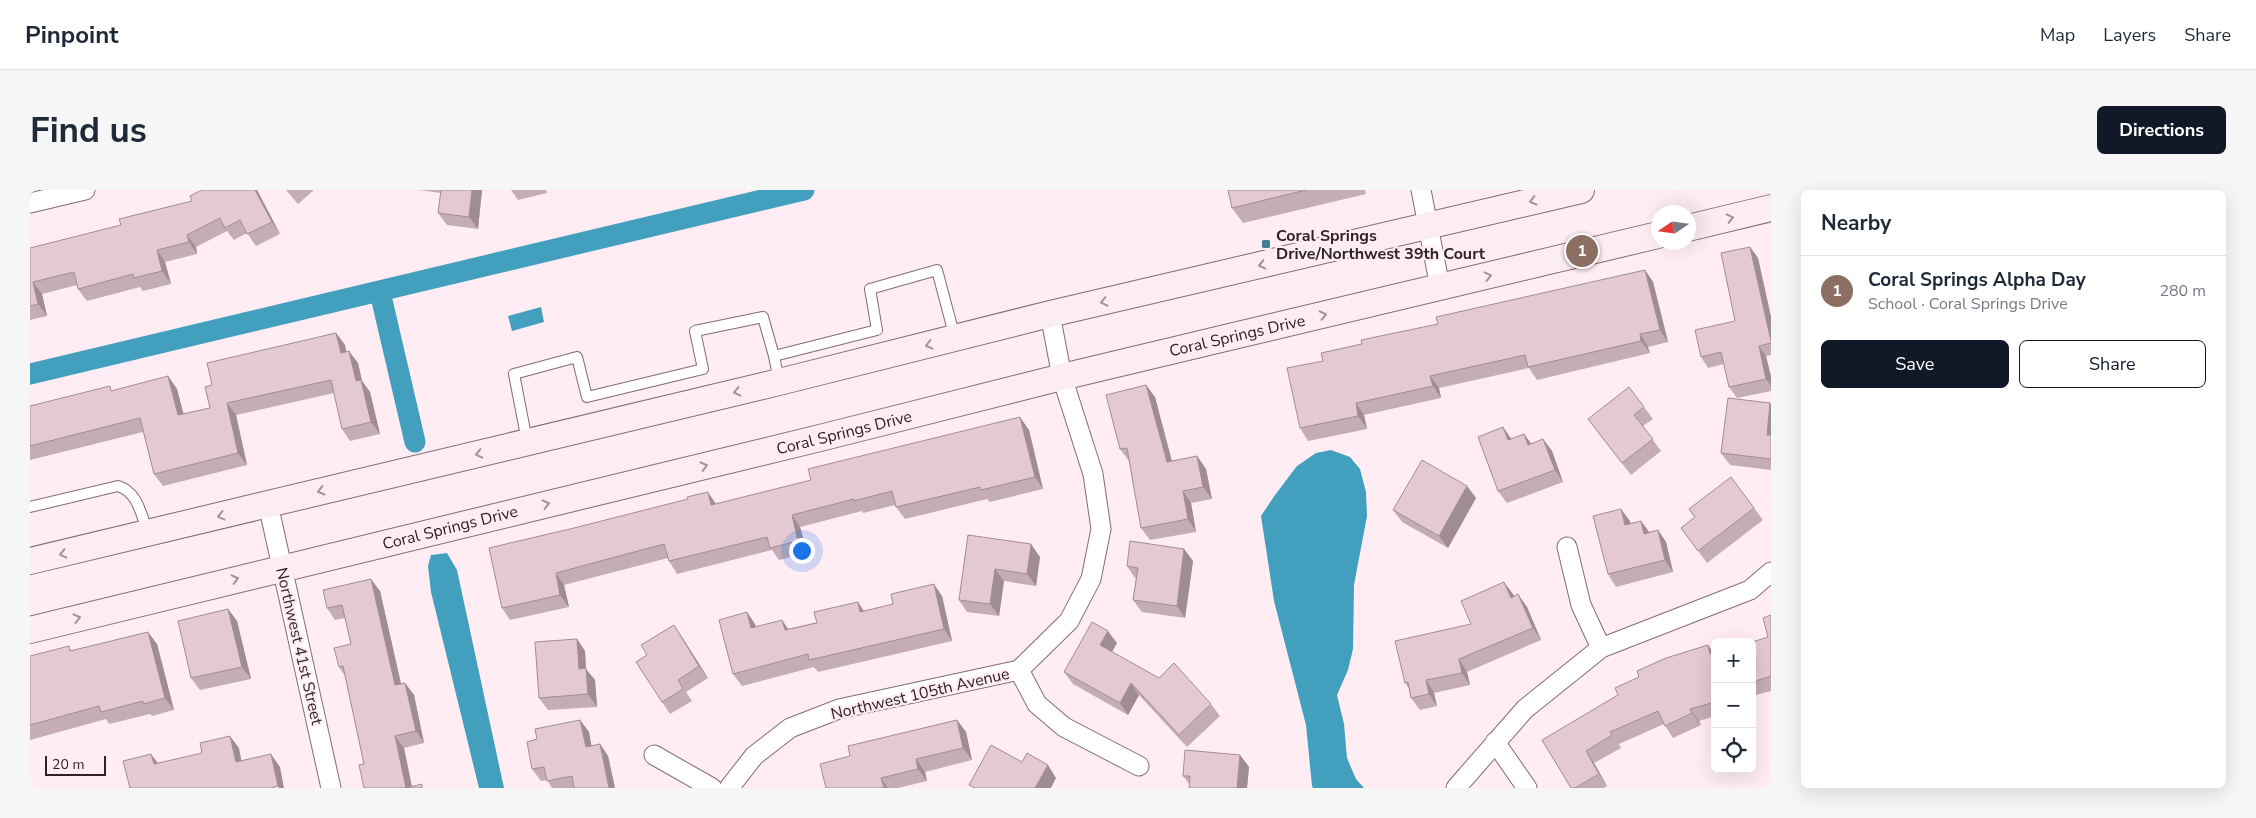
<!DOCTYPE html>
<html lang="en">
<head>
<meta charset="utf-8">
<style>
	body { margin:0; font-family:"Nunito Sans",sans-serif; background:#f6f6f7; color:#1f2937 }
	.controls { position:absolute; right:15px; bottom:15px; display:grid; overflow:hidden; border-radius:8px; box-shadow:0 5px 20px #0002 }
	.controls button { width:45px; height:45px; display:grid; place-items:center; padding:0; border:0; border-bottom:1px solid #e0e1e3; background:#fff; color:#1f2937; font:25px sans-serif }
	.compass { position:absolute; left:1621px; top:15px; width:45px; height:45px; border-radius:50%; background:#fff; box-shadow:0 5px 20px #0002; rotate:257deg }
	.scale { position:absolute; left:15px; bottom:12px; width:61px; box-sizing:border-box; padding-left:5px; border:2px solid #2e2427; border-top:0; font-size:14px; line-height:18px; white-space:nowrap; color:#2e2427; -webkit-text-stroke:4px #ffedf3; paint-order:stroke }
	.you { position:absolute; left:771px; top:360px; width:18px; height:18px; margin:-12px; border:4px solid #fff; border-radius:50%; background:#1a73e8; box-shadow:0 0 0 8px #1a73e833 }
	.badge { display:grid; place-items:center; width:32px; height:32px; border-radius:50%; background:#111827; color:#fff; font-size:16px; font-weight:700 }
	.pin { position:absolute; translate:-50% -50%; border:2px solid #fff; box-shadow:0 1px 5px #0006 }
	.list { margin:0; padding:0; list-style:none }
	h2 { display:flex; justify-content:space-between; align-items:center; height:65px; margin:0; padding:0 20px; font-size:21px }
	h2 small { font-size:16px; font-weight:400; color:#747a83 }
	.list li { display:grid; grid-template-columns:32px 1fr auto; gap:15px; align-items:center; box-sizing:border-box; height:70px; padding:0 20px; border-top:1px solid #e0e1e3 }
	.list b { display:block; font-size:19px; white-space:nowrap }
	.list p { margin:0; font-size:16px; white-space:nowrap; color:#747a83 }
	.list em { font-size:16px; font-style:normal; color:#747a83 }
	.actions { display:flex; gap:10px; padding:15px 20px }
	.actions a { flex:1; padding:11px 0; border:1px solid #111827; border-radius:8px; text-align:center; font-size:18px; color:#111827 }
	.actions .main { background:#111827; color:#fff }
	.icon { flex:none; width:28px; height:28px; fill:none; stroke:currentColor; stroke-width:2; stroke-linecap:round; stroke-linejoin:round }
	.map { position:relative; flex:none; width:1741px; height:598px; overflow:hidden; border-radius:8px }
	header { display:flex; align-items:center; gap:30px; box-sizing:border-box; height:70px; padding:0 25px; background:#fff; border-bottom:1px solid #e0e1e3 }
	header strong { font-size:24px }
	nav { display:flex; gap:28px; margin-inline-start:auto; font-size:18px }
	.intro { display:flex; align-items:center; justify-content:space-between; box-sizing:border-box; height:120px; padding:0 30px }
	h1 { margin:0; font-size:35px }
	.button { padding:12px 22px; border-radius:8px; background:#111827; color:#fff; font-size:18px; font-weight:700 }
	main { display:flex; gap:30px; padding:0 30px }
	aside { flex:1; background:#fff; border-radius:8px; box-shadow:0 5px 20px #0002 }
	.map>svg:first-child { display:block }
</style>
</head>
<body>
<header>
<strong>Pinpoint</strong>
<nav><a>Map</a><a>Layers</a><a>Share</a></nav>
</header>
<div class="intro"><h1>Find us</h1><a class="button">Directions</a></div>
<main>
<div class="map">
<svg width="1741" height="598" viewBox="0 0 1741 598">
	<rect width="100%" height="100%" fill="#ffedf3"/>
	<!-- water -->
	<path fill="#42a0be" d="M 511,117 L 514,132 L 482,141 L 478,126 Z
		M 1301,260 L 1320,267 L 1330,279 L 1336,302 L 1337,326 L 1324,395 L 1323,459 L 1318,480 L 1307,505 L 1314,534 L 1317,568 L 1326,589 L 1334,598 L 1283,598 L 1282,596 L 1276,535 L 1244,411 L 1231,326 L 1245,305 L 1267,276 L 1286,263 Z
		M 417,363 L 427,380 L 474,598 L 449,598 L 401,402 L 398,376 L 401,365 Z"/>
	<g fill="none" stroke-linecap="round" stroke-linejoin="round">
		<!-- canal -->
		<path stroke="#42a0be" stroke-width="21" d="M 350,102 L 385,252
			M 0,184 L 774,0"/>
		<defs>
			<path id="service" d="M 744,166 L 749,191
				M 497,251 L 484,184 L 547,167 L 557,207 L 673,179 L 665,141 L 733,127 L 744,166 L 847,140 L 840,99 L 907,80 L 925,148
				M 0,317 L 88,296 C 108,302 111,325 118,342"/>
			<path id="minor" d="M 1391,0 L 1410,97
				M 0,13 L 55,0
				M 238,314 L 301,598
				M 1537,357 L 1551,415 L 1571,458
				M 989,480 L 1007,514 L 1034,537 L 1109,576
				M 1465,552 L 1497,598
				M 624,565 L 682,598
				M 699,598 L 724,566 L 760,538 L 809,519 L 989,480 L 1039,431 L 1061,389 L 1071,339 L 1063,284 L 1032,187 L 1020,124
				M 1426,598 L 1495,519 L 1571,458 L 1720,400 L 1741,382"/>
			<path id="secondary" d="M 1658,38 L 1741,18
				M 0,371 L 749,192 L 1020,124 L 1551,0
				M 0,440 L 794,247 L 1032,187 L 1628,45"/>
		</defs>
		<!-- service casing -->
		<use href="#service" stroke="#846b73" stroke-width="12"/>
		<!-- minor casing -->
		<use href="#minor" stroke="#846b73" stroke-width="21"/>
		<!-- secondary casing -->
		<use href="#secondary" stroke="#846b73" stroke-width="28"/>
		<!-- service -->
		<use href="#service" stroke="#fff" stroke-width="10"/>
		<!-- minor -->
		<use href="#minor" stroke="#fff" stroke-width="19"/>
		<!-- secondary -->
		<use href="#secondary" stroke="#fcedf2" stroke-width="26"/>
	</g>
	<!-- wall -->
	<path fill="#c5adb5" d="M 172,0 L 227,0 L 250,44 L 226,56 L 217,43 L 204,50 L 197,41 L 166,57 L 167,64 L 135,72 L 141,94 L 113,101 L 110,97 L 57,111 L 48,99 L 47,95 L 12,104 L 17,126 L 0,130 L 0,58 L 91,35 L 162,11 Z
		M 256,0 L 284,0 L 268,14 Z
		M 389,0 L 452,0 L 448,39 L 417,35 L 408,23 L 411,3 Z
		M 481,0 L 516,0 L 517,3 L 488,10 Z
		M 1198,0 L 1335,0 L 1336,4 L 1213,33 L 1202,18 Z
		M 1720,57 L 1728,68 L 1741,127 L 1741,165 L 1736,166 L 1741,187 L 1741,201 L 1707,208 L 1699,197 L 1694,174 L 1678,178 L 1671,167 L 1705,131 Z
		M 1615,80 L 1623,92 L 1638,152 L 1618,157 L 1620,163 L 1507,190 L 1499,178 L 1409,198 L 1411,208 L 1334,225 L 1337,239 L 1278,251 L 1270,238 L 1293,171 L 1332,154 Z
		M 306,143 L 315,155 L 316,162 L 328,173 L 332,191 L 340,202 L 350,244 L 320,251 L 312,239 L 304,203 L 206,225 L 217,275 L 133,296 L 124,284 L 113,242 L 0,270 L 0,216 L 83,201 L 138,186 L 147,199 L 153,224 L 180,218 L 182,195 Z
		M 1116,195 L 1125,207 L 1142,271 L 1167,266 L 1176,279 L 1182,309 L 1161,313 L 1166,342 L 1120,350 L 1111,338 L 1099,271 L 1090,259 Z
		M 1740,213 L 1741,215 L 1741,280 L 1700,275 L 1691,263 Z
		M 1614,217 L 1623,229 L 1613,236 L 1631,261 L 1601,285 L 1558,229 Z
		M 1473,237 L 1481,249 L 1494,244 L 1501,254 L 1513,249 L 1522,261 L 1533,292 L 1477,313 L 1468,301 Z
		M 999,240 L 1013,299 L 960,312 L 957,309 L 875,329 L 866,317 L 865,315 L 833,323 L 832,321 L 770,337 L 777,363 L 749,370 L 742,360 L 647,384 L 639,371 L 638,368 L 534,395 L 539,417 L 480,430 L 472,418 L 459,358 L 686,314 Z
		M 1437,296 L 1446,308 L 1418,358 L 1372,332 L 1363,320 Z
		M 1724,318 L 1733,330 L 1677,373 L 1651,338 L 1665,328 L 1659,319 Z
		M 1600,331 L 1601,334 L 1611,331 L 1619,342 L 1628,340 L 1636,352 L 1643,382 L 1586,397 L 1578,384 Z
		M 938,345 L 1010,367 L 1006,396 L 974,391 L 969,426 L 937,422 L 929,410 Z
		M 1154,359 L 1163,371 L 1155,428 L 1112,422 L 1103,410 L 1106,388 L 1105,388 L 1097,376 Z
		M 350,401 L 371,494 L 375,493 L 384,505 L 394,553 L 374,558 L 382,596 L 394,598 L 334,598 L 334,574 L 315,486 L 309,477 L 321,454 L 315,428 L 305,430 L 297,418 Z
		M 1483,404 L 1484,406 L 1497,417 L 1511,450 L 1437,482 L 1440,495 L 1404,503 L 1407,516 L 1390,520 L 1381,508 L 1379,499 L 1375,493 L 1441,434 Z
		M 912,406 L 922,451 L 788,482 L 784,477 L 712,496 L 703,484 L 725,434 L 726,437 L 752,430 L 758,439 L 834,421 Z
		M 198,419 L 207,431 L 221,489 L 170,500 L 161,488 Z
		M 1741,425 L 1741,501 L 1722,506 L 1722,452 L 1738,447 Z
		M 652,447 L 678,488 L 656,502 L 662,511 L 640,524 L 632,512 Z
		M 547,449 L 555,461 L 556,479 L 565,490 L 567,517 L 518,520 L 509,508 Z
		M 1087,453 L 1082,462 L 1129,488 L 1181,514 L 1190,526 L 1157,557 L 1109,505 L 1098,525 L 1043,494 L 1034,482 Z
		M 127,454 L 144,520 L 122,526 L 120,524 L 79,534 L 76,529 L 0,550 L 0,466 L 42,460 Z
		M 1685,463 L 1685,526 L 1669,531 L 1671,535 L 1643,548 L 1634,534 L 1589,554 L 1591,558 L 1564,573 L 1577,596 L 1574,598 L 1541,598 L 1512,550 Z
		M 550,530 L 559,542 L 561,556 L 570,554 L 578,566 L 585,598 L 522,598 L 517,590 L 511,591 L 502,579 L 507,549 Z
		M 927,530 L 936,542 L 942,570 L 895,582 L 897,591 L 868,598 L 796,598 L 820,566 Z
		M 1210,565 L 1219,577 L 1217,598 L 1159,598 L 1160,595 L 1153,586 Z"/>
	<!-- shaded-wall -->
	<path fill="#a08d93" d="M 225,0 L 227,0 L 250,44 L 242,32 Z
		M 442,0 L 452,0 L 448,39 L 439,27 Z
		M 157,45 L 166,57 L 167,64 L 159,52 Z
		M 1720,57 L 1728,68 L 1741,127 L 1741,151 Z
		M 127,60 L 135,72 L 141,94 L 132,81 Z
		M 1615,80 L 1623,92 L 1638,152 L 1630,140 Z
		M 3,92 L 12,104 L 17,126 L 8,114 Z
		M 306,143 L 315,155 L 319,175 L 311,163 Z
		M 1610,144 L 1618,157 L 1620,163 L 1611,151 Z
		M 1729,156 L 1736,166 L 1741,187 L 1741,196 L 1736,189 Z
		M 319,161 L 328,173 L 332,191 L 340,202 L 350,244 L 341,232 L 326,191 Z
		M 138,186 L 147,199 L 157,237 L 148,225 Z
		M 1400,186 L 1409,198 L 1411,208 L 1403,196 Z
		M 1116,195 L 1125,207 L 1145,284 L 1137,272 Z
		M 197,213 L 206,225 L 217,275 L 208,263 Z
		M 1326,213 L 1334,225 L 1337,239 L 1328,226 Z
		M 1740,213 L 1741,215 L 1741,251 L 1737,245 Z
		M 990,227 L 999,240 L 1013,299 L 1005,287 Z
		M 1473,237 L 1482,250 L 1478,250 Z
		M 1494,244 L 1503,256 L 1498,255 Z
		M 1513,249 L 1522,261 L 1533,292 L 1525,280 Z
		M 1167,266 L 1176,279 L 1182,309 L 1173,297 Z
		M 1437,296 L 1446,308 L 1418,358 L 1409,346 Z
		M 1153,301 L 1161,313 L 1166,342 L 1158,329 Z
		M 678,302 L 686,314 L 681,315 Z
		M 1591,319 L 1600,331 L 1604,347 L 1595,335 Z
		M 762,325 L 770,337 L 777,363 L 768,351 Z
		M 1611,331 L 1620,343 L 1614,344 Z
		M 1628,340 L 1636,352 L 1643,382 L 1635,370 Z
		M 1001,354 L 1010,367 L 1006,396 L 997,384 Z
		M 1154,359 L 1163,371 L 1155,428 L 1147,416 Z
		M 965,379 L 974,391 L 969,426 L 960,414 Z
		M 526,383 L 534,395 L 539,417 L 530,405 Z
		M 341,389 L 350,401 L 374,507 L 365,495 Z
		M 1474,392 L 1483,404 L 1490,420 L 1481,408 Z
		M 904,394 L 912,406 L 922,451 L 914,439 Z
		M 1488,404 L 1497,417 L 1511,450 L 1503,438 Z
		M 828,412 L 836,424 L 830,422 Z
		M 198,419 L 207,431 L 221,489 L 212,477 Z
		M 717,422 L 725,434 L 729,450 L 721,438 Z
		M 752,430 L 760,442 L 755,440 Z
		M 644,435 L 652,447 L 678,488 L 669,476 Z
		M 1078,441 L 1087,453 L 1079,467 L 1070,455 Z
		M 118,442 L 127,454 L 144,520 L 135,508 Z
		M 547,449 L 555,461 L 556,479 L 565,490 L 567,517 L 558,504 L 549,479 Z
		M 1678,455 L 1685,465 L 1680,464 Z
		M 1429,469 L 1437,482 L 1440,495 L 1432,483 Z
		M 1396,490 L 1404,503 L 1407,516 L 1399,504 Z
		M 375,493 L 384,505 L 394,553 L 386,541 Z
		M 1101,493 L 1109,505 L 1098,525 L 1090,513 Z
		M 1660,519 L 1669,531 L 1671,535 L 1662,523 Z
		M 550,530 L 559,542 L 564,569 L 556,557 Z
		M 927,530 L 936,542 L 942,570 L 933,558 Z
		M 200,546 L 209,558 L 214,584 L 206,572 Z
		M 365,546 L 374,558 L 382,598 L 376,598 Z
		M 570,554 L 578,566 L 585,598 L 579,598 Z
		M 1556,561 L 1564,573 L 1577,596 L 1569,584 Z
		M 121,564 L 130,576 L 124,574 Z
		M 241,564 L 250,577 L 254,598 L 249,598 L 248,596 Z
		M 1210,565 L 1219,577 L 1217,598 L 1207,598 Z
		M 886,569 L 895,582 L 897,591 L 888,579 Z
		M 1018,575 L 1026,588 L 1021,598 L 1005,598 Z
		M 851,588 L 858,598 L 854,598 Z"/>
	<!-- building -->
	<path fill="#e5c9d2" stroke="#a08d93" d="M 172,0 L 225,0 L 242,32 L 217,44 L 210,30 L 195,38 L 190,28 L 157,45 L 159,52 L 127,60 L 132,81 L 104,88 L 103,84 L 48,99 L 44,82 L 3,92 L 8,114 L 0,116 L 0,58 L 91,35 L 89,29 L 162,11 L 160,6 Z
		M 411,0 L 442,0 L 439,27 L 408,23 Z
		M 1198,0 L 1276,0 L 1202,18 Z
		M 1720,57 L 1741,151 L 1741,153 L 1729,156 L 1736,189 L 1699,197 L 1691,162 L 1671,167 L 1665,140 L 1705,131 L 1691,63 Z
		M 1615,80 L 1630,140 L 1610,144 L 1611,151 L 1498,177 L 1495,165 L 1400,186 L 1403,196 L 1326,213 L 1328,226 L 1270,238 L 1257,178 L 1293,171 L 1291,163 L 1332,154 L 1331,150 L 1408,134 L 1406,127 Z
		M 306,143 L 311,163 L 319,161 L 326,191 L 331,190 L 341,232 L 312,239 L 301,190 L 197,213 L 208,263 L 124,284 L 110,228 L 0,256 L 0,216 L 80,196 L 81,201 L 138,186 L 148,225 L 180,218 L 175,197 L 182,195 L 177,173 Z
		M 1116,195 L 1137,272 L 1167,266 L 1173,297 L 1153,301 L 1158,329 L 1111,338 L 1097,258 L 1090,259 L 1076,205 Z
		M 1599,197 L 1614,217 L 1604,225 L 1623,249 L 1592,273 L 1558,229 Z
		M 1698,208 L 1740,213 L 1737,245 L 1741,245 L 1741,269 L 1691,263 Z
		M 990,227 L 1005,287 L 951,300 L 950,297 L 866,317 L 862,301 L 824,311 L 824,309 L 762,325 L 768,351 L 740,358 L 737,347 L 639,371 L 634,354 L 526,383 L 530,405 L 472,418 L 459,358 L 544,338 L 658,309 L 657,307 L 678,302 L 681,315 L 781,290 L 778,279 Z
		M 1473,237 L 1478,250 L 1494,244 L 1498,255 L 1513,249 L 1525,280 L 1468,301 L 1448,247 Z
		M 1392,270 L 1437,296 L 1409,346 L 1363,320 Z
		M 1701,287 L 1724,318 L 1668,361 L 1651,338 L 1665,327 L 1659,319 Z
		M 1591,319 L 1595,335 L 1611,331 L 1614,344 L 1628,340 L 1635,370 L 1578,384 L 1563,326 Z
		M 938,345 L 1001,354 L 997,384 L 965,379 L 960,414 L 929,410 Z
		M 1100,351 L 1154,359 L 1147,416 L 1103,410 L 1108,378 L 1097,376 Z
		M 341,389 L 365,495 L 375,493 L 386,541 L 365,546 L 376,598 L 392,594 L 392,598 L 334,598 L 329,575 L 334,574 L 313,476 L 309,477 L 304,458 L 321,454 L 312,415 L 297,418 L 293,400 Z
		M 1474,392 L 1481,408 L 1488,404 L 1503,438 L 1429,469 L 1432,483 L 1396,490 L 1399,504 L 1381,508 L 1378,492 L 1375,493 L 1365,451 L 1441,434 L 1431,411 Z
		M 904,394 L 914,439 L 779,470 L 778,464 L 703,484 L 689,430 L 717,422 L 721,438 L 752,430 L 755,440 L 787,433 L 784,422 L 828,412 L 830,422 L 863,414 L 861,404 Z
		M 198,419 L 212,477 L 161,488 L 148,431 Z
		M 1741,425 L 1741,486 L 1722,492 L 1722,452 L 1738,447 L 1733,428 Z
		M 1062,432 L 1078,441 L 1070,455 L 1129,488 L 1144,473 L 1181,514 L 1149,545 L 1101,493 L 1090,513 L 1034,482 Z
		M 644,435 L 669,476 L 648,490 L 653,499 L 632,512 L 606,472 L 617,465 L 611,455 Z
		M 118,442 L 135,508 L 113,514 L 113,511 L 71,522 L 69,516 L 0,535 L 0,466 L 39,456 L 40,461 Z
		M 547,449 L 549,479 L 556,478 L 558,504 L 509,508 L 505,452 Z
		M 1678,455 L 1680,464 L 1685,463 L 1685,512 L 1660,519 L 1662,523 L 1635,536 L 1628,521 L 1580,542 L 1582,545 L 1556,561 L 1569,584 L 1545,598 L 1541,598 L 1512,550 L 1588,505 L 1585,498 L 1609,487 L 1607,481 L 1636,468 Z
		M 550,530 L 556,557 L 570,554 L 579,598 L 544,598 L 542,586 L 517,591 L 514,577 L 502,579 L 497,552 L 507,549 L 505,539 Z
		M 927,530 L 933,558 L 886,569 L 888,579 L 851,588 L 854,598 L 796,598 L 790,574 L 820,566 L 818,556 Z
		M 200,546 L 206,572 L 241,564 L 248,596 L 241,598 L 100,598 L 93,571 L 121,564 L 124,574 L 172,563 L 170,553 Z
		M 961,555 L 992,572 L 997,563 L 1018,575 L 1005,598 L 945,598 L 939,595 Z
		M 1155,560 L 1210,565 L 1207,598 L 1159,598 L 1160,586 L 1153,586 Z"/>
	<!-- one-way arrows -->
	<defs><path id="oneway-chevron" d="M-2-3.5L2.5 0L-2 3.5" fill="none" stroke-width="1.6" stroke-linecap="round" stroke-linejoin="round" transform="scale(1.25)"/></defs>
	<g stroke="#9f9397">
		<use href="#oneway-chevron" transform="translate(1503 11) rotate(166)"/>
		<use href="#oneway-chevron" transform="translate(1700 28) rotate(-13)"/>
		<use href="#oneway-chevron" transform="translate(1232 75) rotate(167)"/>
		<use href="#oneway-chevron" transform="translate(1458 86) rotate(-13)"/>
		<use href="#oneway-chevron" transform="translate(1074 112) rotate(167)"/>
		<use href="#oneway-chevron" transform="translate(1293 125) rotate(-13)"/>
		<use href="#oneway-chevron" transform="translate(899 155) rotate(166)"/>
		<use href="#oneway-chevron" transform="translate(707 202) rotate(167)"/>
		<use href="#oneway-chevron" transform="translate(449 264) rotate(167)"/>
		<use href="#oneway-chevron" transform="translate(674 276) rotate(-14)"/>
		<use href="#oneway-chevron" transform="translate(291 301) rotate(166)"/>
		<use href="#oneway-chevron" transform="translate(516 314) rotate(-14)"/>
		<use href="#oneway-chevron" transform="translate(191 326) rotate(167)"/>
		<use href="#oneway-chevron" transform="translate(33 364) rotate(167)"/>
		<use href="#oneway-chevron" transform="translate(205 389) rotate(-14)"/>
		<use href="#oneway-chevron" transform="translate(47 428) rotate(-14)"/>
	</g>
	<!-- markers -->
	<rect fill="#417f95" stroke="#ffedf3" stroke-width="2" x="1231" y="49" width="10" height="10" rx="2.5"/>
	<g text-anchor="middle" stroke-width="4.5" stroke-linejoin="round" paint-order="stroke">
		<!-- poi labels -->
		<g font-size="16" font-weight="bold" fill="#2e2427" stroke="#ffedf3" text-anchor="start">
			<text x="1246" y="51">Coral Springs<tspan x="1246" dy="18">Drive/Northwest 39th Court</tspan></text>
		</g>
		<!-- street labels -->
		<g font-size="16" fill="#2e2427" stroke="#ffedf3">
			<text transform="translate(1207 145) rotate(-13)" y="6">Coral Springs Drive</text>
			<text transform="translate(814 242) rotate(-14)" y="6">Coral Springs Drive</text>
			<text transform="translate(420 337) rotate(-14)" y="6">Coral Springs Drive</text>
			<text transform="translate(270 456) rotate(77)" y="6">Northwest 41st Street</text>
			<text transform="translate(890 503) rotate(-13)" y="6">Northwest 105th Avenue</text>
		</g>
	</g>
</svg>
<div class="controls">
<button>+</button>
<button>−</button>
<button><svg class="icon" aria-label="locate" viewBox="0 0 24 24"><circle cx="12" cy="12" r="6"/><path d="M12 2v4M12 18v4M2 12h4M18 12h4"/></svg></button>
</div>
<svg class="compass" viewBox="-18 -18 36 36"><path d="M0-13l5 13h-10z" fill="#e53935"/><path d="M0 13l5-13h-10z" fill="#747a83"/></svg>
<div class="scale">20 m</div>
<div class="you"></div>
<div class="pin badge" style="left:1552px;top:61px;background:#8d6e63">1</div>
</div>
<aside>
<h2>Nearby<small></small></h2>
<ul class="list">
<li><span class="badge" style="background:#8d6e63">1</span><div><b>Coral Springs Alpha Day</b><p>School · Coral Springs Drive</p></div><em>280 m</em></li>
</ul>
<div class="actions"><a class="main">Save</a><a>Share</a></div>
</aside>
</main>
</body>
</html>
